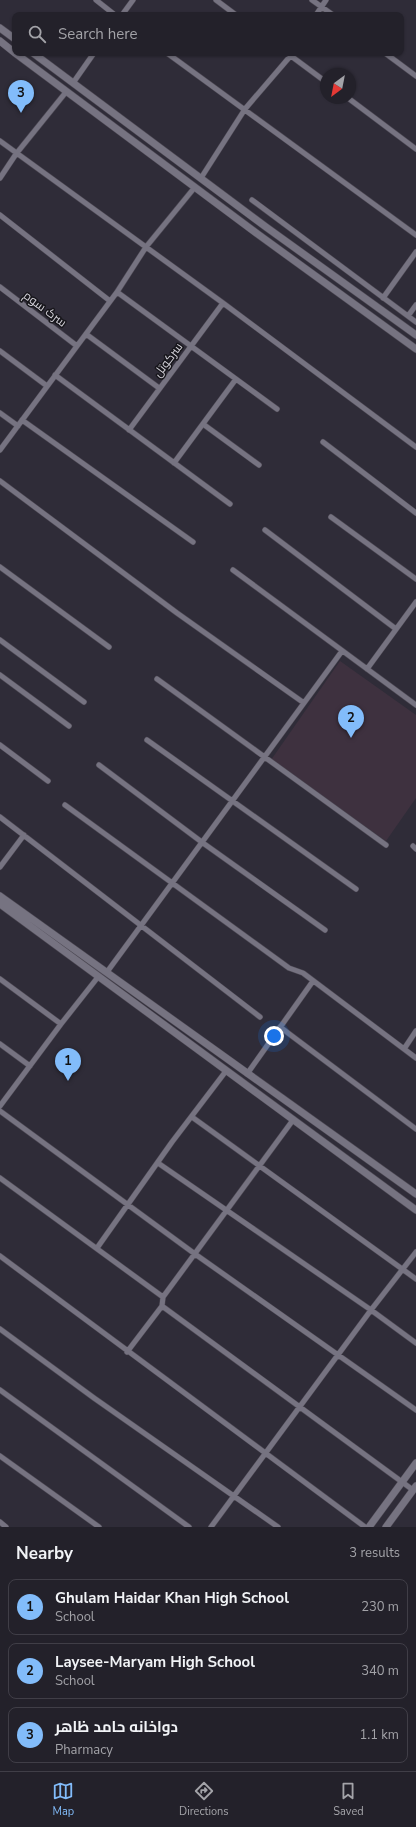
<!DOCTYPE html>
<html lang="en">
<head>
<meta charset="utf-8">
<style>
	body { margin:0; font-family:"Nunito Sans",Cairo,sans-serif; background:#2b2932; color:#f1f3f6 }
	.compass { position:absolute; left:320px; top:68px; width:36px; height:36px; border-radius:50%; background:#23212a; box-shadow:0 1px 3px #0004; rotate:212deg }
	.you { position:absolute; left:274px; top:1036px; width:14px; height:14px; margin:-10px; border:3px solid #fff; border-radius:50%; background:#1a73e8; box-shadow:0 0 0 6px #1a73e833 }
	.badge { display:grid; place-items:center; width:26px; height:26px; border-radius:50%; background:#82bcfa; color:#111; font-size:13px; font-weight:700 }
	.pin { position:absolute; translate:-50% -33px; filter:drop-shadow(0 1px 2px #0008) }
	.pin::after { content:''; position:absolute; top:21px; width:14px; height:12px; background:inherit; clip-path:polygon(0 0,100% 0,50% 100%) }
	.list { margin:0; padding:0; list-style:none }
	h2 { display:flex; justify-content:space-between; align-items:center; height:52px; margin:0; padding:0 16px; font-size:17px }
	h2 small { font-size:13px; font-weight:400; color:#a3a3a8 }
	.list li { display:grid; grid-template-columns:26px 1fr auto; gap:12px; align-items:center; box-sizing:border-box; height:56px; margin:0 8px 8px; padding:0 8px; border:1px solid #403e47; border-radius:8px }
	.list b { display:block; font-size:15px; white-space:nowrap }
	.list p { margin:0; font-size:13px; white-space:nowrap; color:#a3a3a8 }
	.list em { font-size:13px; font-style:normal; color:#a3a3a8 }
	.icon { flex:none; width:22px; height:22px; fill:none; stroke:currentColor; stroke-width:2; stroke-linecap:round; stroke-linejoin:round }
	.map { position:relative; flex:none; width:416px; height:1527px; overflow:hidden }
	.search { position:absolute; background:#23212a; box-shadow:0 1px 3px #0004; left:12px; right:12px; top:12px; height:44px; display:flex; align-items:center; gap:10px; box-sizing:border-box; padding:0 14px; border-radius:8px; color:#a3a3a8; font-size:15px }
	.sheet { height:244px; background:#23212a }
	nav { display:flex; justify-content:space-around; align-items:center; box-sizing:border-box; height:56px; border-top:1px solid #403e47; background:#23212a; font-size:11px; color:#a3a3a8 }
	nav a { display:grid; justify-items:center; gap:2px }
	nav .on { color:#82bcfa }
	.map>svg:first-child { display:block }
</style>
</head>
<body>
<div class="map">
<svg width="416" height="1527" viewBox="0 0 416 1527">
	<rect width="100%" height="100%" fill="#2f2c38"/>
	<!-- education -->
	<path fill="#3e313f" d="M 340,661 L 416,715 L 416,798 L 386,841 L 271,760 Z"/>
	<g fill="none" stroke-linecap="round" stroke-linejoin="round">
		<defs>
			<path id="minor" d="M 96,0 L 115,15
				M 216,0 L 236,15
				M 312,0 L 333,15
				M 122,15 L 133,0
				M 316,15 L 326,0
				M 167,53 L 416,235
				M 287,53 L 326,82
				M 385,53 L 416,76
				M 73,83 L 94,53
				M 348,98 L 416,149
				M 0,141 L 223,303 L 416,447
				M 0,178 L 16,154 L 66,92
				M 201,178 L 245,109 L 293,53
				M 252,200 L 416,322
				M 0,215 L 110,301
				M 0,287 L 77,346
				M 117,292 L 277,409
				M 383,298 L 416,252
				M 408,316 L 416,305
				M 86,334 L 159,388
				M 0,351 L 47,386
				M 55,375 L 230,504
				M 0,413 L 18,426
				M 22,420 L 193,542
				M 203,424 L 259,465
				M 129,430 L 223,303
				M 323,442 L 416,513
				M 0,450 L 117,292 L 146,247 L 195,187
				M 174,463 L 236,379
				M 0,481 L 177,613 L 304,703
				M 331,517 L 416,579
				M 265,530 L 396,629
				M 0,567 L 109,647
				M 233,570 L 416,705
				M 0,640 L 84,702
				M 367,669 L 416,602
				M 0,675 L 69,726
				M 157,679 L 386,845
				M 147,740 L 356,889
				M 0,745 L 48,781
				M 99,765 L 203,843 L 325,930
				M 65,805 L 289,968 L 303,973 L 416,1058
				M 0,817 L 260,1017
				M 413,846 L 416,849
				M 0,867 L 24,835
				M 107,972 L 342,651
				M 0,979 L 61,1024
				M 280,1027 L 416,1129
				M 0,1044 L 30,1066
				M 404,1049 L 416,1031
				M 247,1074 L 313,981
				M 0,1106 L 61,1024 L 98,977
				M 0,1111 L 195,1254 L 416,1410
				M 192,1117 L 416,1279
				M 158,1163 L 371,1310 L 416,1343
				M 0,1178 L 163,1297
				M 97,1248 L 172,1142 L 226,1071
				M 0,1256 L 365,1527
				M 162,1306 L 413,1490
				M 0,1329 L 94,1398 L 278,1527
				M 127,1352 L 162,1306 L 163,1297 L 293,1120
				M 0,1390 L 189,1527
				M 0,1456 L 99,1527
				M 0,1522 L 6,1527
				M 211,1527 L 371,1310 L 416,1252"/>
			<path id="secondary" d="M 0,28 L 15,39
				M 0,41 L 15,53
				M 15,53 L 259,235 L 416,349
				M 33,53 L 266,227 L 416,335
				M 0,896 L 416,1194
				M 0,904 L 416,1210
				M 369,1527 L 416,1463
				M 386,1527 L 416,1486"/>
		</defs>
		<!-- minor casing -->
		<use href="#minor" stroke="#4d4954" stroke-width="6"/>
		<!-- secondary casing -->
		<use href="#secondary" stroke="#4d4954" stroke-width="8"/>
		<!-- minor -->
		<use href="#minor" stroke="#767381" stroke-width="5"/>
		<!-- secondary -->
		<use href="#secondary" stroke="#767381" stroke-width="7"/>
	</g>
	<g text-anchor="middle" stroke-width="3" stroke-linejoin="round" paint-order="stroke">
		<!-- street labels -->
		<g font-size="12" fill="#d5d3db" stroke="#17161b">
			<text transform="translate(45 309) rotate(37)" y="4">سرک سوم</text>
			<text transform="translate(168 360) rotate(-53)" y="4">سرکوتل</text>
		</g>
	</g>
</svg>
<svg class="compass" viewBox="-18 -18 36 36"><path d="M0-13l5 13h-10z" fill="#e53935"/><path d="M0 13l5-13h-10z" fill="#a3a3a8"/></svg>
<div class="you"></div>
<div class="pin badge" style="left:68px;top:1081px">1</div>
<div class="pin badge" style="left:351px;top:738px">2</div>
<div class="pin badge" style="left:21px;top:113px">3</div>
<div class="search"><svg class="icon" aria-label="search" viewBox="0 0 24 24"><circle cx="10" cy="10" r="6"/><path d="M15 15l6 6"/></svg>Search here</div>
</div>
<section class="sheet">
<h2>Nearby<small>3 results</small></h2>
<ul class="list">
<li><span class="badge">1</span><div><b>Ghulam Haidar Khan High School</b><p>School</p></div><em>230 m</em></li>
<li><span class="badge">2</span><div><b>Laysee-Maryam High School</b><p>School</p></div><em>340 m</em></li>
<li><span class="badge">3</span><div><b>دواخانه حامد ظاهر</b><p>Pharmacy</p></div><em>1.1 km</em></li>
</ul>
</section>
<nav>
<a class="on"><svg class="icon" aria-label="map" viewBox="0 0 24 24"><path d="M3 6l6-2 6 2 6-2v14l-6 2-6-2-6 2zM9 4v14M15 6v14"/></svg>Map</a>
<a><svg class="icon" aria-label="directions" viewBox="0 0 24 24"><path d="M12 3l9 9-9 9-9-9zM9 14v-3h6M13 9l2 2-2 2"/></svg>Directions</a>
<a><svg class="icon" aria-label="saved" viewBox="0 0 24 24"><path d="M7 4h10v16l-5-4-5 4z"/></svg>Saved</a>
</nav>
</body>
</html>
